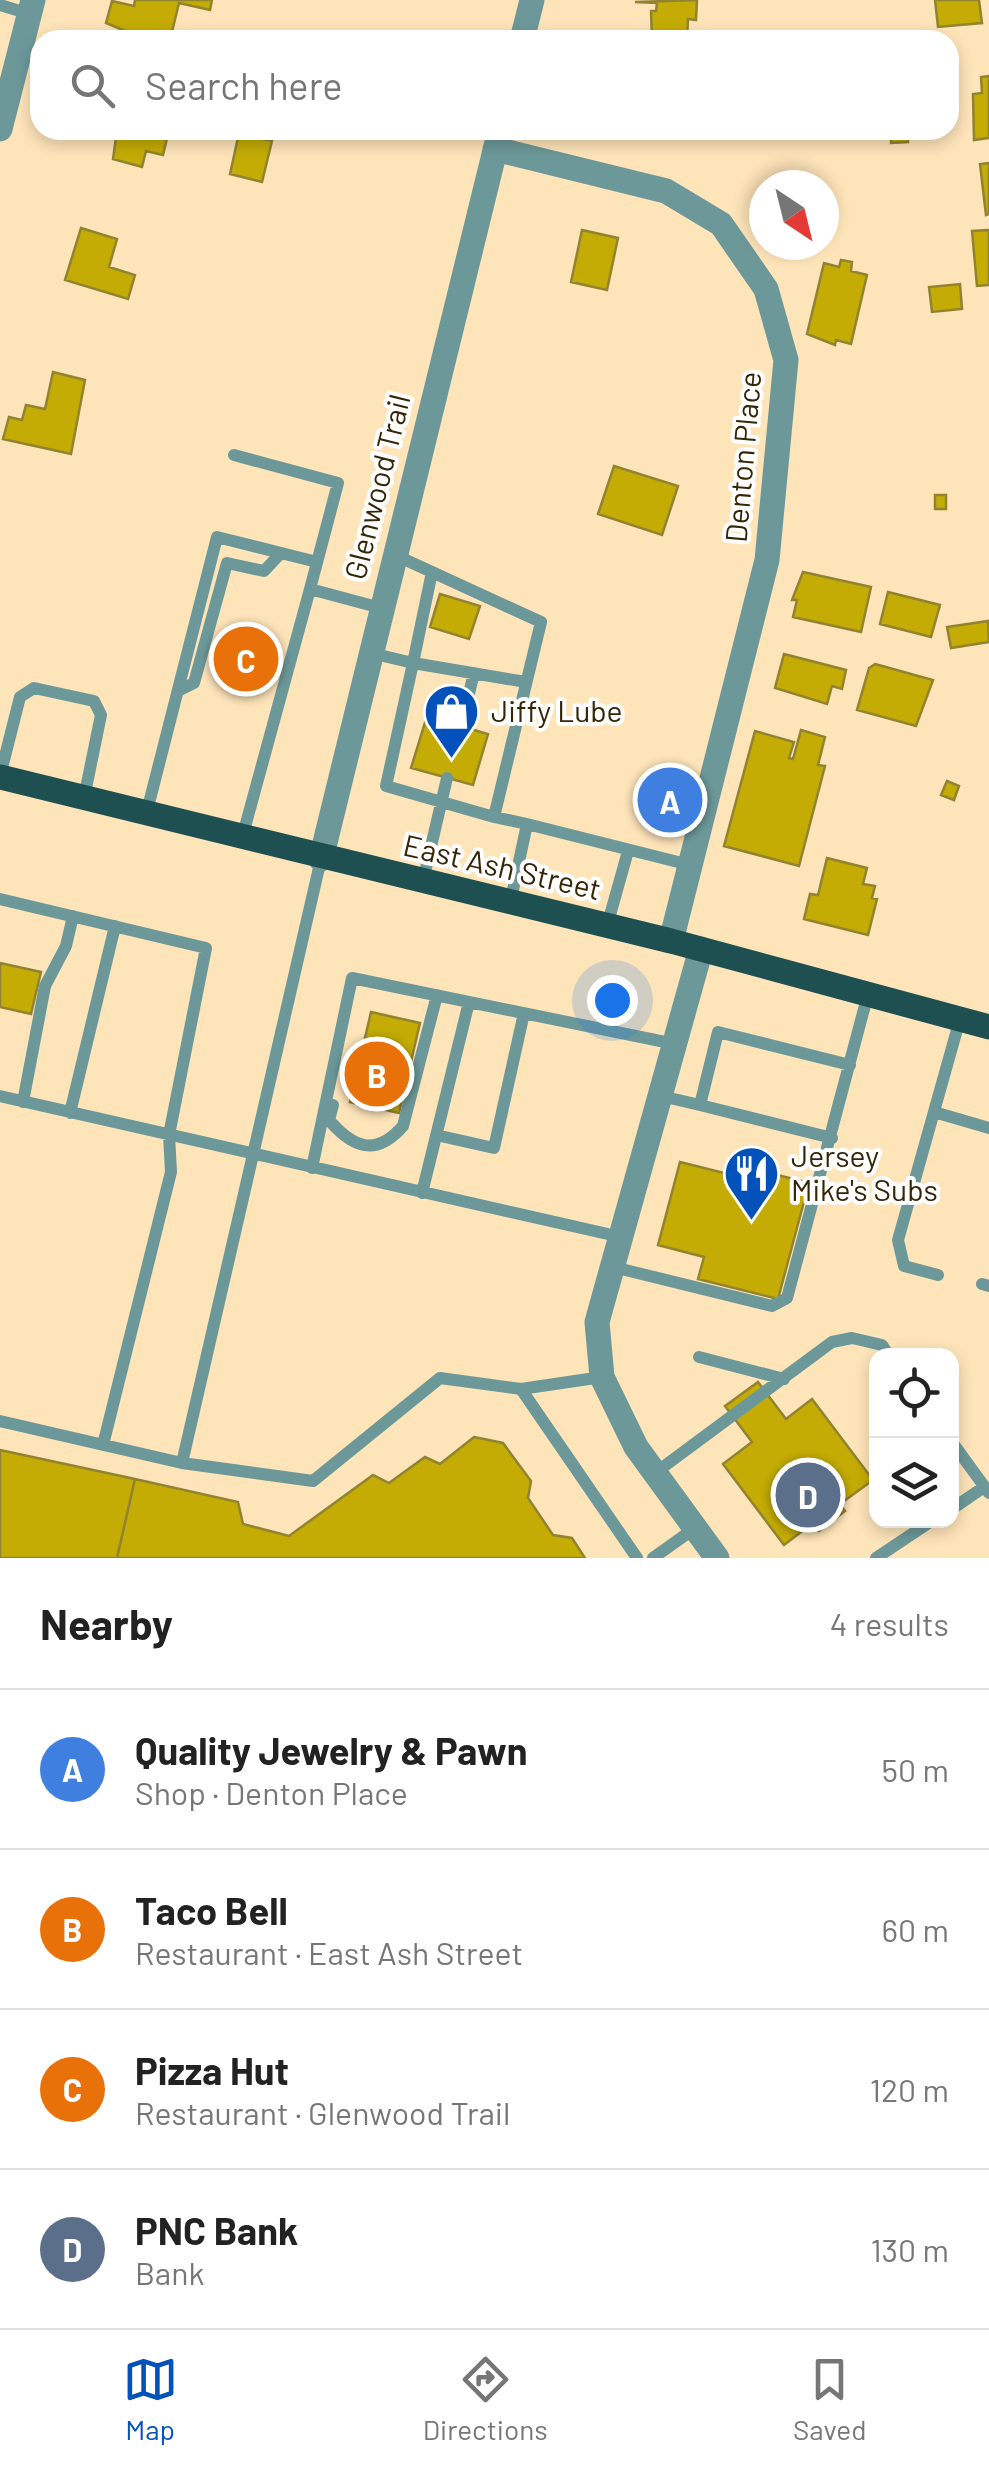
<!DOCTYPE html>
<html lang="en">
<head>
<meta charset="utf-8">
<style>
	body { margin:0; font-family:Barlow,sans-serif; background:#f6f6f6; color:#222 }
	.controls { position:absolute; right:30px; bottom:30px; display:grid; overflow:hidden; border-radius:20px; box-shadow:0 5px 15px #0003 }
	.controls button { width:90px; height:90px; display:grid; place-items:center; padding:0; border:0; border-bottom:2px solid #e0e0e0; background:#fff; color:#222; font:50px sans-serif }
	.compass { position:absolute; left:749px; top:170px; width:90px; height:90px; border-radius:50%; background:#fff; box-shadow:0 5px 15px #0003; rotate:145deg }
	.you { position:absolute; left:612px; top:1000px; width:35px; height:35px; margin:-25px; border:8px solid #fff; border-radius:50%; background:#1a73e8; box-shadow:0 0 0 15px #1a73e833 }
	.badge { display:grid; place-items:center; width:65px; height:65px; border-radius:50%; background:#0351bb; color:#fff; font-size:32px; font-weight:700 }
	.pin { position:absolute; translate:-50% -50%; border:5px solid #fff; box-shadow:0 2px 10px #0006 }
	.list { margin:0; padding:0; list-style:none }
	h2 { display:flex; justify-content:space-between; align-items:center; height:130px; margin:0; padding:0 40px; font-size:42px }
	h2 small { font-size:32px; font-weight:400; color:#767676 }
	.list li { display:grid; grid-template-columns:65px 1fr auto; gap:30px; align-items:center; box-sizing:border-box; height:160px; padding:0 40px; border-top:2px solid #e0e0e0 }
	.list b { display:block; font-size:38px; white-space:nowrap }
	.list p { margin:0; font-size:32px; white-space:nowrap; color:#767676 }
	.list em { font-size:32px; font-style:normal; color:#767676 }
	.icon { flex:none; width:55px; height:55px; fill:none; stroke:currentColor; stroke-width:2; stroke-linecap:round; stroke-linejoin:round }
	.map { position:relative; flex:none; width:989px; height:1558px; overflow:hidden }
	.search { position:absolute; background:#fff; box-shadow:0 5px 15px #0003; left:30px; right:30px; top:30px; height:110px; display:flex; align-items:center; gap:25px; box-sizing:border-box; padding:0 35px; border-radius:30px; color:#767676; font-size:38px }
	.sheet { height:770px; background:#fff }
	nav { display:flex; justify-content:space-around; align-items:center; box-sizing:border-box; height:140px; border-top:2px solid #e0e0e0; background:#fff; font-size:28px; color:#767676 }
	nav a { display:grid; justify-items:center; gap:5px }
	nav .on { color:#0351bb }
	.map>svg:first-child { display:block }
</style>
</head>
<body>
<div class="map">
<svg width="989" height="1558" viewBox="0 0 989 1558">
	<rect width="100%" height="100%" fill="#fee4b9"/>
	<!-- building -->
	<path fill="#c4ac05" stroke="#918330" stroke-width="2.5" d="M 135,0 L 212,0 L 210,10 L 179,3 L 170,40 L 128,40 L 130,33 L 106,23 L 112,1 L 134,6 Z
		M 697,0 L 696,20 L 688,19 L 687,40 L 652,40 L 651,11 L 656,11 L 657,3 L 635,2 Z
		M 935,0 L 979,0 L 982,23 L 938,27 Z
		M 989,76 L 989,138 L 974,140 L 973,94 L 982,93 L 981,77 Z
		M 117,130 L 169,130 L 163,155 L 146,151 L 142,167 L 113,159 Z
		M 891,130 L 907,130 L 908,142 L 891,143 Z
		M 239,133 L 272,141 L 262,182 L 230,174 Z
		M 989,163 L 989,214 L 986,215 L 980,164 Z
		M 81,228 L 117,239 L 109,267 L 135,275 L 128,299 L 65,280 Z
		M 582,230 L 618,238 L 607,290 L 571,282 Z
		M 989,230 L 989,285 L 977,286 L 972,231 Z
		M 841,260 L 852,262 L 851,271 L 867,275 L 851,344 L 836,340 L 835,345 L 807,334 L 824,263 L 839,267 Z
		M 960,284 L 962,309 L 932,312 L 929,287 Z
		M 53,372 L 85,380 L 71,454 L 3,439 L 9,417 L 22,420 L 26,405 L 45,409 Z
		M 614,466 L 678,486 L 662,535 L 598,514 Z
		M 935,495 L 946,495 L 946,509 L 935,509 Z
		M 803,572 L 871,587 L 861,632 L 793,617 L 797,600 L 792,600 Z
		M 888,592 L 940,605 L 931,637 L 880,624 Z
		M 440,594 L 480,606 L 469,639 L 430,627 Z
		M 988,621 L 989,642 L 951,648 L 947,627 Z
		M 784,654 L 846,670 L 842,689 L 832,686 L 827,704 L 775,688 Z
		M 875,664 L 933,680 L 916,726 L 857,710 L 869,668 Z
		M 427,716 L 488,734 L 473,785 L 411,768 Z
		M 801,730 L 825,737 L 818,765 L 825,766 L 799,866 L 724,846 L 755,731 L 794,742 L 789,758 L 793,759 Z
		M 947,781 L 959,786 L 954,800 L 941,795 Z
		M 827,858 L 867,868 L 863,884 L 875,886 L 872,898 L 877,899 L 868,935 L 804,919 L 810,894 L 818,895 Z
		M 0,963 L 41,972 L 31,1014 L 0,1007 Z
		M 371,1012 L 420,1023 L 399,1113 L 350,1102 Z
		M 680,1162 L 728,1174 L 731,1163 L 809,1183 L 778,1299 L 698,1279 L 704,1257 L 658,1245 Z
		M 758,1382 L 786,1419 L 812,1399 L 873,1480 L 840,1504 L 845,1511 L 819,1531 L 813,1523 L 784,1545 L 723,1464 L 752,1442 L 725,1406 Z
		M 474,1437 L 503,1443 L 531,1481 L 528,1498 L 553,1535 L 572,1538 L 585,1558 L 117,1558 L 135,1479 L 238,1502 L 243,1524 L 289,1536 L 373,1475 L 389,1483 L 425,1457 L 440,1464 Z
		M 0,1450 L 135,1479 L 117,1558 L 0,1558 Z"/>
	<g fill="none" stroke-linecap="round" stroke-linejoin="round">
		<!-- lane -->
		<path stroke="#6d9899" stroke-width="12" d="M 0,5 L 30,14
			M 234,455 L 338,483 L 310,589
			M 432,572 L 413,663 L 526,682
			M 371,653 L 413,663 L 386,786 L 494,817 L 541,622 L 395,555
			M 178,691 L 194,683 L 227,563 L 264,571 L 281,553
			M 461,726 L 474,673
			M 0,776 L 20,697 L 34,688 L 94,701 L 101,715 L 84,798
			M 146,815 L 217,537 L 317,562
			M 494,817 L 527,824 L 510,904
			M 527,824 L 690,865
			M 242,838 L 310,589 L 381,608
			M 423,881 L 447,778
			M 0,899 L 206,948 L 169,1135 L 171,1172 L 103,1445
			M 607,926 L 628,851
			M 0,1096 L 621,1237
			M 661,1096 L 700,1105
			M 23,1102 L 45,986 L 66,946 L 73,916
			M 333,1105 L 329,1120 C 353,1148 376,1157 403,1126 L 437,995
			M 934,1112 L 989,1128
			M 70,1113 L 115,926
			M 436,1135 L 494,1148 L 524,1013
			M 832,1138 L 700,1105 L 718,1032 L 850,1065
			M 312,1168 L 352,978 L 675,1044
			M 422,1193 L 469,1002
			M 613,1267 L 772,1306 L 787,1298 L 868,994
			M 938,1275 L 904,1266 L 898,1240 L 960,1019
			M 982,1284 L 989,1286
			M 699,1357 L 784,1379
			M 602,1377 L 521,1389 L 637,1558
			M 0,1421 L 182,1463 L 313,1481 L 440,1378 L 521,1389
			M 952,1442 L 989,1493
			M 182,1463 L 321,859
			M 655,1473 L 832,1342 L 852,1338 L 882,1345 L 889,1356
			M 952,1509 L 984,1487
			M 653,1558 L 695,1528
			M 876,1558 L 933,1520"/>
		<!-- street -->
		<path stroke="#6d9899" stroke-width="25" d="M 522,40 L 532,0
			M 0,129 L 33,0
			M 495,149 L 666,191 L 721,224 L 766,289 L 786,360 L 767,560 L 671,941
			M 321,859 L 500,130
			M 701,949 L 597,1322 L 602,1377 L 636,1447 L 717,1558"/>
		<!-- primary -->
		<path stroke="#1e5052" stroke-width="25" d="M 0,777 L 671,941 L 989,1027"/>
	</g>
	<!-- icons -->
	<defs>
		<symbol id="shop-pin" viewBox="-11 -11 22 30"><path d="M0 17L-7.5 6A9.5 9.5 0 1 1 7.5 6Z" fill="#0351bb" stroke="#fff"/><path d="M-5-2.5h2.3a2.7 3.5 0 0 1 5.4 0H5L5.5 6h-11ZM-1.5-2.5h3a1.5 2.3 0 0 0-3 0Z" fill="#fff"/></symbol>
		<symbol id="restaurant-pin" viewBox="-11 -11 22 30"><path d="M0 17L-7.5 6A9.5 9.5 0 1 1 7.5 6Z" fill="#0351bb" stroke="#fff"/><path d="M-5-6h1v4h1v-4h1v4h1v-4h1v5L-1.5 .5V6h-2V.5L-5-1ZM5-6V6H3V1.5H1.5Q1.5-4 5-6Z" fill="#fff"/></symbol>
	</defs>
	<g fill-rule="evenodd">
		<use href="#shop-pin" x="420" y="680" width="63" height="86"/>
		<use href="#restaurant-pin" x="720" y="1142" width="63" height="86"/>
	</g>
	<g text-anchor="middle" stroke-width="8" stroke-linejoin="round" paint-order="stroke">
		<!-- street labels -->
		<g font-size="30" fill="#362506" stroke="#fff">
			<text transform="translate(744 457) rotate(-85)" y="10">Denton Place</text>
			<text transform="translate(378 487) rotate(-76)" y="10">Glenwood Trail</text>
			<text transform="translate(502 868) rotate(13)" y="10">East Ash Street</text>
		</g>
		<!-- poi labels -->
		<g font-size="30" fill="#362506" stroke="#fff" text-anchor="start">
			<text x="491" y="722">Jiffy Lube</text>
			<text x="791" y="1167">Jersey<tspan x="791" dy="34">Mike's Subs</tspan></text>
		</g>
	</g>
</svg>
<div class="controls">
<button><svg class="icon" aria-label="locate" viewBox="0 0 24 24"><circle cx="12" cy="12" r="6"/><path d="M12 2v4M12 18v4M2 12h4M18 12h4"/></svg></button>
<button><svg class="icon" aria-label="layers" viewBox="0 0 24 24"><path d="M12 4l9 5-9 5-9-5zM3 14l9 5 9-5"/></svg></button>
</div>
<svg class="compass" viewBox="-18 -18 36 36"><path d="M0-13l5 13h-10z" fill="#e53935"/><path d="M0 13l5-13h-10z" fill="#767676"/></svg>
<div class="you"></div>
<div class="pin badge" style="left:670px;top:800px;background:#3f7fe0">A</div>
<div class="pin badge" style="left:377px;top:1074px;background:#e8710a">B</div>
<div class="pin badge" style="left:246px;top:659px;background:#e8710a">C</div>
<div class="pin badge" style="left:808px;top:1495px;background:#5c6f8a">D</div>
<div class="search"><svg class="icon" aria-label="search" viewBox="0 0 24 24"><circle cx="10" cy="10" r="6"/><path d="M15 15l6 6"/></svg>Search here</div>
</div>
<section class="sheet">
<h2>Nearby<small>4 results</small></h2>
<ul class="list">
<li><span class="badge" style="background:#3f7fe0">A</span><div><b>Quality Jewelry &amp; Pawn</b><p>Shop · Denton Place</p></div><em>50 m</em></li>
<li><span class="badge" style="background:#e8710a">B</span><div><b>Taco Bell</b><p>Restaurant · East Ash Street</p></div><em>60 m</em></li>
<li><span class="badge" style="background:#e8710a">C</span><div><b>Pizza Hut</b><p>Restaurant · Glenwood Trail</p></div><em>120 m</em></li>
<li><span class="badge" style="background:#5c6f8a">D</span><div><b>PNC Bank</b><p>Bank</p></div><em>130 m</em></li>
</ul>
</section>
<nav>
<a class="on"><svg class="icon" aria-label="map" viewBox="0 0 24 24"><path d="M3 6l6-2 6 2 6-2v14l-6 2-6-2-6 2zM9 4v14M15 6v14"/></svg>Map</a>
<a><svg class="icon" aria-label="directions" viewBox="0 0 24 24"><path d="M12 3l9 9-9 9-9-9zM9 14v-3h6M13 9l2 2-2 2"/></svg>Directions</a>
<a><svg class="icon" aria-label="saved" viewBox="0 0 24 24"><path d="M7 4h10v16l-5-4-5 4z"/></svg>Saved</a>
</nav>
</body>
</html>
